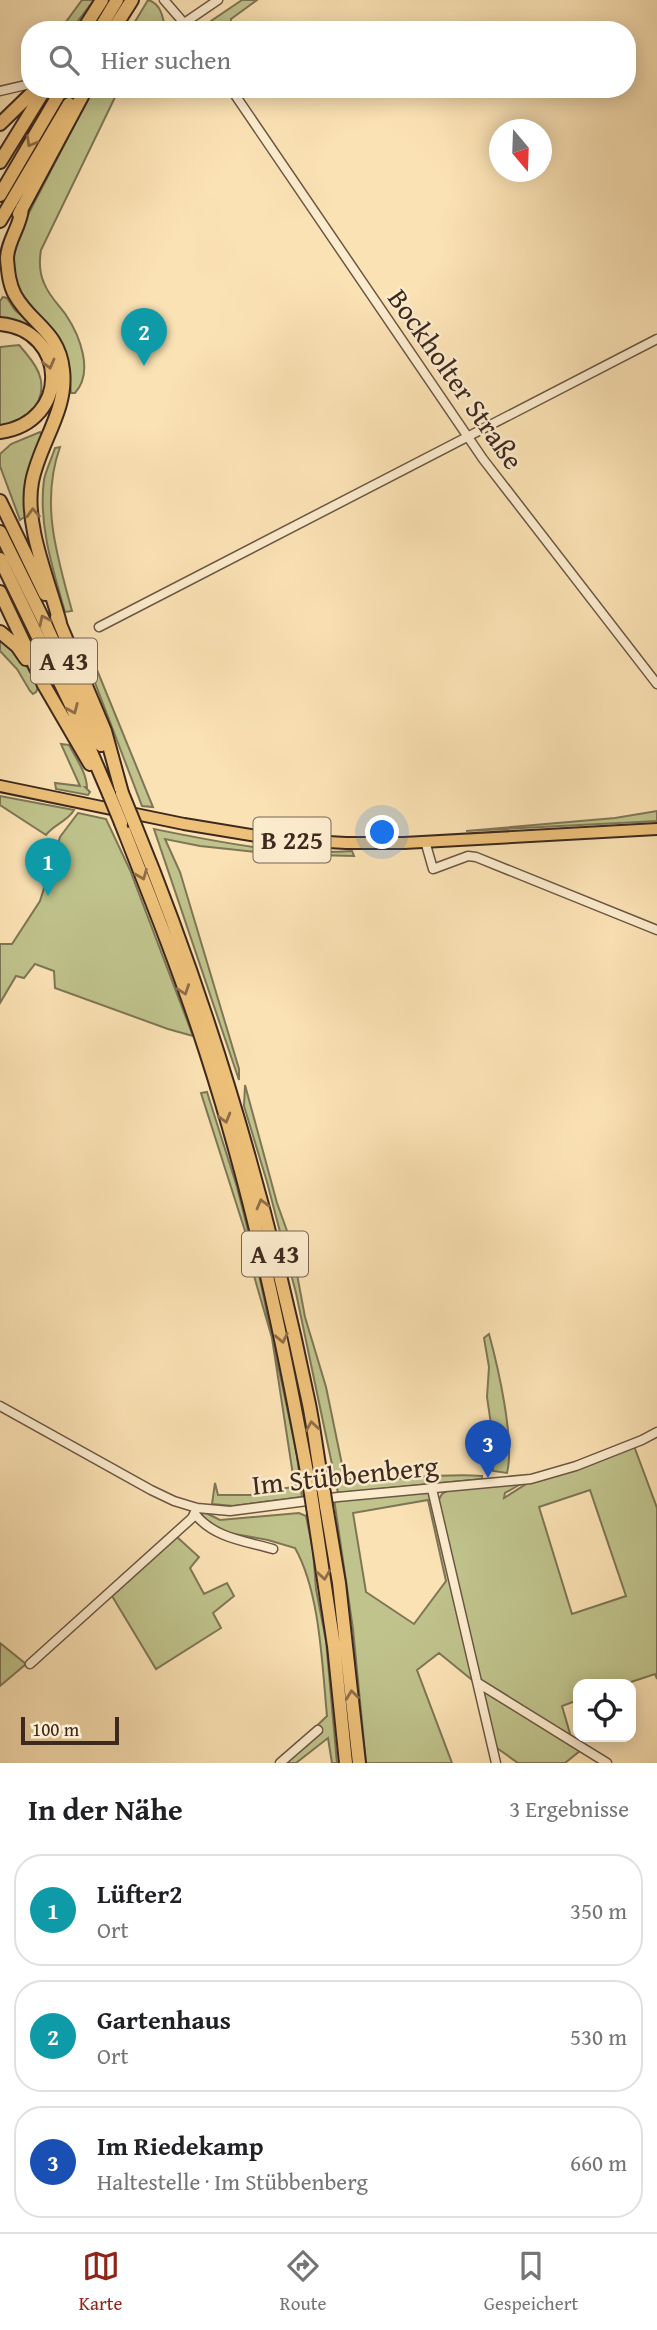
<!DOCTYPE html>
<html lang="de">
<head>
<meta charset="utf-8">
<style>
	body { margin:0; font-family:"Gentium Book Plus",serif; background:#f6f6f6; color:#202124 }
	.controls { position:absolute; right:21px; bottom:21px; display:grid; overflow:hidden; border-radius:14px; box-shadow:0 4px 18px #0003 }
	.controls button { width:63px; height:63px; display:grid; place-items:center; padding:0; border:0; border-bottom:2px solid #e0e0e0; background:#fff; color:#202124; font:35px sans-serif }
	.compass { position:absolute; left:489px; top:119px; width:63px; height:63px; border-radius:50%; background:#fff; box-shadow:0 4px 18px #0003; rotate:161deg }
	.scale { position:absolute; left:21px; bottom:18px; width:98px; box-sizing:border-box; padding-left:7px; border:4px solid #3d291f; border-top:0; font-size:19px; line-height:24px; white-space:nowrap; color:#3d291f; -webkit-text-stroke:5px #fcecce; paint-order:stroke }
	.you { position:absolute; left:383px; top:833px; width:24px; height:24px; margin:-18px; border:5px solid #fff; border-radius:50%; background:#1a73e8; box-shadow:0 0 0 10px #1a73e833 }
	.badge { display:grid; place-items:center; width:46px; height:46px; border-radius:50%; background:#8f2418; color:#fff; font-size:23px; font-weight:700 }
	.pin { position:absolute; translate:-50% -58px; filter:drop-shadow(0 2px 4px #0008) }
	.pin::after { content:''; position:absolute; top:37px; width:24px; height:21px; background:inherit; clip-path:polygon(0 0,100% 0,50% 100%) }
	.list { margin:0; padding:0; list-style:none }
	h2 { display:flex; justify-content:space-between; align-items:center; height:91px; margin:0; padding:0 28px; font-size:30px }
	h2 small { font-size:23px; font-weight:400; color:#757577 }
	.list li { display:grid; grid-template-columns:46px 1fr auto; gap:21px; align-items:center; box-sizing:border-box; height:112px; margin:0 14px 14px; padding:0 14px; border:2px solid #e0e0e0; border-radius:28px }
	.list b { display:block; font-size:26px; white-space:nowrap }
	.list p { margin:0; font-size:23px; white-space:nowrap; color:#757577 }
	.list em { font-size:23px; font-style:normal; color:#757577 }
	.icon { flex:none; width:38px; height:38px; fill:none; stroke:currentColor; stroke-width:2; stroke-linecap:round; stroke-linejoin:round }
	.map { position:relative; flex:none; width:657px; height:1763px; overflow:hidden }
	.search { position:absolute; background:#fff; box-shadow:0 4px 18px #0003; left:21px; right:21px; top:21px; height:77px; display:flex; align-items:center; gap:18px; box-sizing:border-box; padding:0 24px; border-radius:28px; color:#757577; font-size:26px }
	.sheet { height:469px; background:#fff }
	nav { display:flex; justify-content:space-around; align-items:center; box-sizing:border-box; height:98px; border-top:2px solid #e0e0e0; background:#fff; font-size:19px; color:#757577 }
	nav a { display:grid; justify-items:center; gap:4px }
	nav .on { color:#8f2418 }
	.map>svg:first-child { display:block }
</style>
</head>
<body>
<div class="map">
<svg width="657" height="1763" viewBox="0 0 657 1763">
	<rect width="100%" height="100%" fill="#fbe2b4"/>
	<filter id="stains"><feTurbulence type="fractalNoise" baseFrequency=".00286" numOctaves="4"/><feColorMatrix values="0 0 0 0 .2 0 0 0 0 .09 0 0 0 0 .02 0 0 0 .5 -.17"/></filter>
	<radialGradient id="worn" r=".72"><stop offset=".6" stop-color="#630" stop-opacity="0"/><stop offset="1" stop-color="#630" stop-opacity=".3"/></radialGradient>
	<!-- green -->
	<path fill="#c0c38c" stroke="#7e7656" stroke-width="2" fill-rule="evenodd" d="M 82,0 L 94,0 L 71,30 L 60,30 Z
		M 148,0 C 159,3 162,13 164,23 L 151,30 L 130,30 Z
		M 242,0 L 257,0 L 231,19 L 231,30 L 205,30 L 211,21 Z
		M 93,89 L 119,89 L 41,250 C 39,262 39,272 44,283 C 49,296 58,304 66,315 C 80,336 94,372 75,393 L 71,393 L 69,370 L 56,335 L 46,322 L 32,310 L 18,290 L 12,264 L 17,236 Z
		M 3,297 L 7,298 L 15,310 L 28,321 L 28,328 L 0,318 L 0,301 Z
		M 19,345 C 35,363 49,380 37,404 C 34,411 29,418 22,421 C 15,423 7,424 0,426 L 0,347 Z
		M 40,432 L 42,436 L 30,471 L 26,516 L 20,520 L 0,466 L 0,454 L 11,444 Z
		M 60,447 C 40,503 57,556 72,611 L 65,612 C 53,570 38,524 44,480 C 46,470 52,458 55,448 Z
		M 0,638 C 17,653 30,667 38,688 L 36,692 L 33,694 L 30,691 L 17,669 L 0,651 Z
		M 86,643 L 153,807 L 142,806 L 81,646 Z
		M 61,744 L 69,745 C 76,758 86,772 87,787 L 85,787 L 90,792 L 88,795 L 56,789 L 55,783 L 80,786 Z
		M 0,796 L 74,810 C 68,821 53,825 46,835 L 0,805 Z
		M 657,811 L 657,821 L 466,831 L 615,818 Z
		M 78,813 L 106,819 L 130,870 L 193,1036 L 168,1029 L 55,988 L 54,971 L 35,964 L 24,978 L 16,976 L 0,1003 L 0,944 L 12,944 L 40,901 L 60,837 Z
		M 154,829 C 218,842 286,856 352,851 L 354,856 L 274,854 L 200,846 L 165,839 L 180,872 L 239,1069 L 239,1080 Z
		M 245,1085 L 277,1203 L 291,1242 L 305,1317 L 326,1387 L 345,1479 C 391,1483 436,1472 482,1476 L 482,1479 L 338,1493 L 296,1293 L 267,1182 L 244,1106 Z
		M 207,1092 L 237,1187 L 259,1275 L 297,1455 L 302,1497 L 233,1506 L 212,1504 L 215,1483 L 218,1495 L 250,1495 L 292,1487 L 293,1475 L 272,1338 L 250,1262 L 253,1258 L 246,1234 L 201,1093 Z
		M 489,1334 C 498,1367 515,1440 507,1473 L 493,1471 L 492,1431 L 487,1397 L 489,1367 L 484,1338 Z
		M 634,1446 L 657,1508 L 657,1679 L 655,1674 L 625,1684 L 578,1684 L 578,1700 L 562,1706 L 571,1737 L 586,1746 L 565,1763 L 518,1763 L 494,1746 L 438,1501 L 442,1494 L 449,1490 L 526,1481 L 505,1493 L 504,1498 L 531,1481 ZM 590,1490 L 626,1596 L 572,1614 L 539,1507 Z
		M 430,1490 L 475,1679 L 472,1680 L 439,1653 L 417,1670 L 452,1763 L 366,1763 L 353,1629 L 334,1499 ZM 428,1500 L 446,1581 L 414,1624 L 366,1592 L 353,1513 Z
		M 202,1511 L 220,1520 L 299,1513 L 306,1516 L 313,1550 L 316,1589 L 326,1641 L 337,1763 L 332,1763 L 328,1738 L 296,1763 L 278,1763 L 327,1716 C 322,1664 320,1592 295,1548 L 268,1540 L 223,1532 L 202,1520 Z
		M 177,1537 L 199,1557 L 190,1568 L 204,1594 L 227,1583 L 234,1596 L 213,1613 L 221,1628 L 156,1669 L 112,1596 Z
		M 0,1643 L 26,1664 L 0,1686 Z"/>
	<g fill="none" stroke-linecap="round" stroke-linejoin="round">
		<defs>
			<path id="minor" d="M 164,0 L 190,30
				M 174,30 L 218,0
				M 231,89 L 483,459 L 657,684
				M 0,91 L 30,84
				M 99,627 L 657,339
				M 425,841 L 433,869 L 468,856 L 476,857 L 657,930
				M 0,1406 L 151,1490 L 174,1501 L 197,1508 L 230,1511 L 338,1497 L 531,1479 L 576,1466 L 642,1440 L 657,1432
				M 432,1489 L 496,1763
				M 195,1514 C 214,1538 245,1541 273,1549
				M 30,1664 L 192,1518 L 197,1508
				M 478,1683 L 607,1763
				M 280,1763 L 318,1730"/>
			<path id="major" d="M 0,786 L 184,824 L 275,839 L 346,843 L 404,843 L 657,829"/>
			<path id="highway" d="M 83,30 L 102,0
				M 99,30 L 117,0
				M 113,30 L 132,0
				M 0,124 L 36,89
				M 0,162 L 45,89
				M 0,195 L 62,89
				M 22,208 C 21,226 7,241 7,259 C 8,271 9,284 15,295 C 31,324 59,331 63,370 C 68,410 39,444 32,482 C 24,525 49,581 60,623
				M 19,214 L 86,89
				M 0,221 L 69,104
				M 0,324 C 68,330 71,422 0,432
				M 0,501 L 45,594
				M 0,532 L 42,617 L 101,745
				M 0,559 L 70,703 L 109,794
				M 0,592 L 44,685 L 90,764
				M 57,617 L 105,731 L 122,793
				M 0,632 L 17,646 L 26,659
				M 121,823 C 151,899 181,974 206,1052 C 253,1197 284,1345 311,1494
				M 135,825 C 212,1012 268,1206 309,1404 C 315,1434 318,1464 324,1493
				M 326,1506 L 339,1583 L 359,1763
				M 313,1507 L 334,1646 L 346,1763"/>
		</defs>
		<!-- minor casing -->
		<use href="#minor" stroke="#6c5744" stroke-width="11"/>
		<!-- major casing -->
		<use href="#major" stroke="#3d291f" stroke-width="14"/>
		<!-- highway casing -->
		<use href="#highway" stroke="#3d291f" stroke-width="16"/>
		<!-- minor -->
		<use href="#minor" stroke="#fcecce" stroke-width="8"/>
		<!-- major -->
		<use href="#major" stroke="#eec17a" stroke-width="10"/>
		<!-- highway -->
		<use href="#highway" stroke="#eec17a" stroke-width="12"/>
		<defs>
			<path id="highway-bridge" d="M 122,793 L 135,825
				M 109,794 L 121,823
				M 324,1493 L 326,1506
				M 311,1494 L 313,1507"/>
		</defs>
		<!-- highway-bridge casing -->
		<use href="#highway-bridge" stroke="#3d291f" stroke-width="16" stroke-linecap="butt"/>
		<!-- highway-bridge -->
		<use href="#highway-bridge" stroke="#eec17a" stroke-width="12"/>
	</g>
	<!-- one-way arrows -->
	<defs><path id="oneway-chevron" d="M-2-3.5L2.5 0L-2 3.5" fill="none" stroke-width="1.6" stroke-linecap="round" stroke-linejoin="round" transform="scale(1.75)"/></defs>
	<g stroke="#8d6d48">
		<use href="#oneway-chevron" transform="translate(31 142) rotate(120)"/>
		<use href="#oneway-chevron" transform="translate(49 364) rotate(75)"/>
		<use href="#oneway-chevron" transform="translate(33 513) rotate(-93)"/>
		<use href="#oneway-chevron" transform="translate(44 620) rotate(-116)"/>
		<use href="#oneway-chevron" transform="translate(73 709) rotate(67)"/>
		<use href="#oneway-chevron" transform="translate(142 875) rotate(68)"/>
		<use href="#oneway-chevron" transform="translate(184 990) rotate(71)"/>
		<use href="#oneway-chevron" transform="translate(225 1118) rotate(74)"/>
		<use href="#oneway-chevron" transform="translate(262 1204) rotate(-105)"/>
		<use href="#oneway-chevron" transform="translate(282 1338) rotate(78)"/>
		<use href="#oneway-chevron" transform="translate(312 1426) rotate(-99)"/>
		<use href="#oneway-chevron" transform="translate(324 1575) rotate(82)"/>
		<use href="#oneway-chevron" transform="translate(352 1695) rotate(-97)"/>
	</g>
	<g text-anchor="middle" stroke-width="5" stroke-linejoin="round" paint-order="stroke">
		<!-- shield labels -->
		<g fill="#fcecce" stroke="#766454" stroke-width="2">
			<rect x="31" y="638.5" width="66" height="45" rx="5"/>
			<rect x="253.5" y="817.5" width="77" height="45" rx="5"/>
			<rect x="242" y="1231.5" width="66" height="45" rx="5"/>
		</g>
		<g font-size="26" font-weight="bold" fill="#3d291f">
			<text x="64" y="670">A 43</text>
			<text x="292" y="849">B 225</text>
			<text x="275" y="1263">A 43</text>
		</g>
		<!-- street labels -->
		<g font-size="28" fill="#3d291f" stroke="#fcecce">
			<text transform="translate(456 379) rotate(55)" y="10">Bockholter Straße</text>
			<text transform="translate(345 1475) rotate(-6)" y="10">Im Stübbenberg</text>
		</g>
	</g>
	<rect width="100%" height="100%" filter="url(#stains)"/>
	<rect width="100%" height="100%" fill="url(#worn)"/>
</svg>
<div class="controls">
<button><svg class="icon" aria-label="locate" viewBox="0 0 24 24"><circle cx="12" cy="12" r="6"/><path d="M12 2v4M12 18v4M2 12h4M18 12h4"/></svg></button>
</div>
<svg class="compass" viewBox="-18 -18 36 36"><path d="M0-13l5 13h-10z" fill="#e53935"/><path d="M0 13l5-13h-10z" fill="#757577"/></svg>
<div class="scale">100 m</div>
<div class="you"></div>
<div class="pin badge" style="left:48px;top:896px;background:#0f9aa8">1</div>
<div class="pin badge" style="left:144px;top:366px;background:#0f9aa8">2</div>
<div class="pin badge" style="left:488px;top:1478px;background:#1a4fb4">3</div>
<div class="search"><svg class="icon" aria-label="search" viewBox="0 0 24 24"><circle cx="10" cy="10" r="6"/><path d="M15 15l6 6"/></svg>Hier suchen</div>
</div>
<section class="sheet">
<h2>In der Nähe<small>3 Ergebnisse</small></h2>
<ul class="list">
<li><span class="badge" style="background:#0f9aa8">1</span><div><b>Lüfter2</b><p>Ort</p></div><em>350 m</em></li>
<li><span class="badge" style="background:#0f9aa8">2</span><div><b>Gartenhaus</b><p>Ort</p></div><em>530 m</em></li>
<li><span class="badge" style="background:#1a4fb4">3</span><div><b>Im Riedekamp</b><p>Haltestelle · Im Stübbenberg</p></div><em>660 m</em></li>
</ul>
</section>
<nav>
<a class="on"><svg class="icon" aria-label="map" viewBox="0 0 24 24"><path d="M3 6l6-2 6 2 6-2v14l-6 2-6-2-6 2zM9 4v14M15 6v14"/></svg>Karte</a>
<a><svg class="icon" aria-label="directions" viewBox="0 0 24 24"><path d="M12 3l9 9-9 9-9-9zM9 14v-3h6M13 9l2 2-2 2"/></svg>Route</a>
<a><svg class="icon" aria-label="saved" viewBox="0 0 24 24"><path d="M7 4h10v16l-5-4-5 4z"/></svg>Gespeichert</a>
</nav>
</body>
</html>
